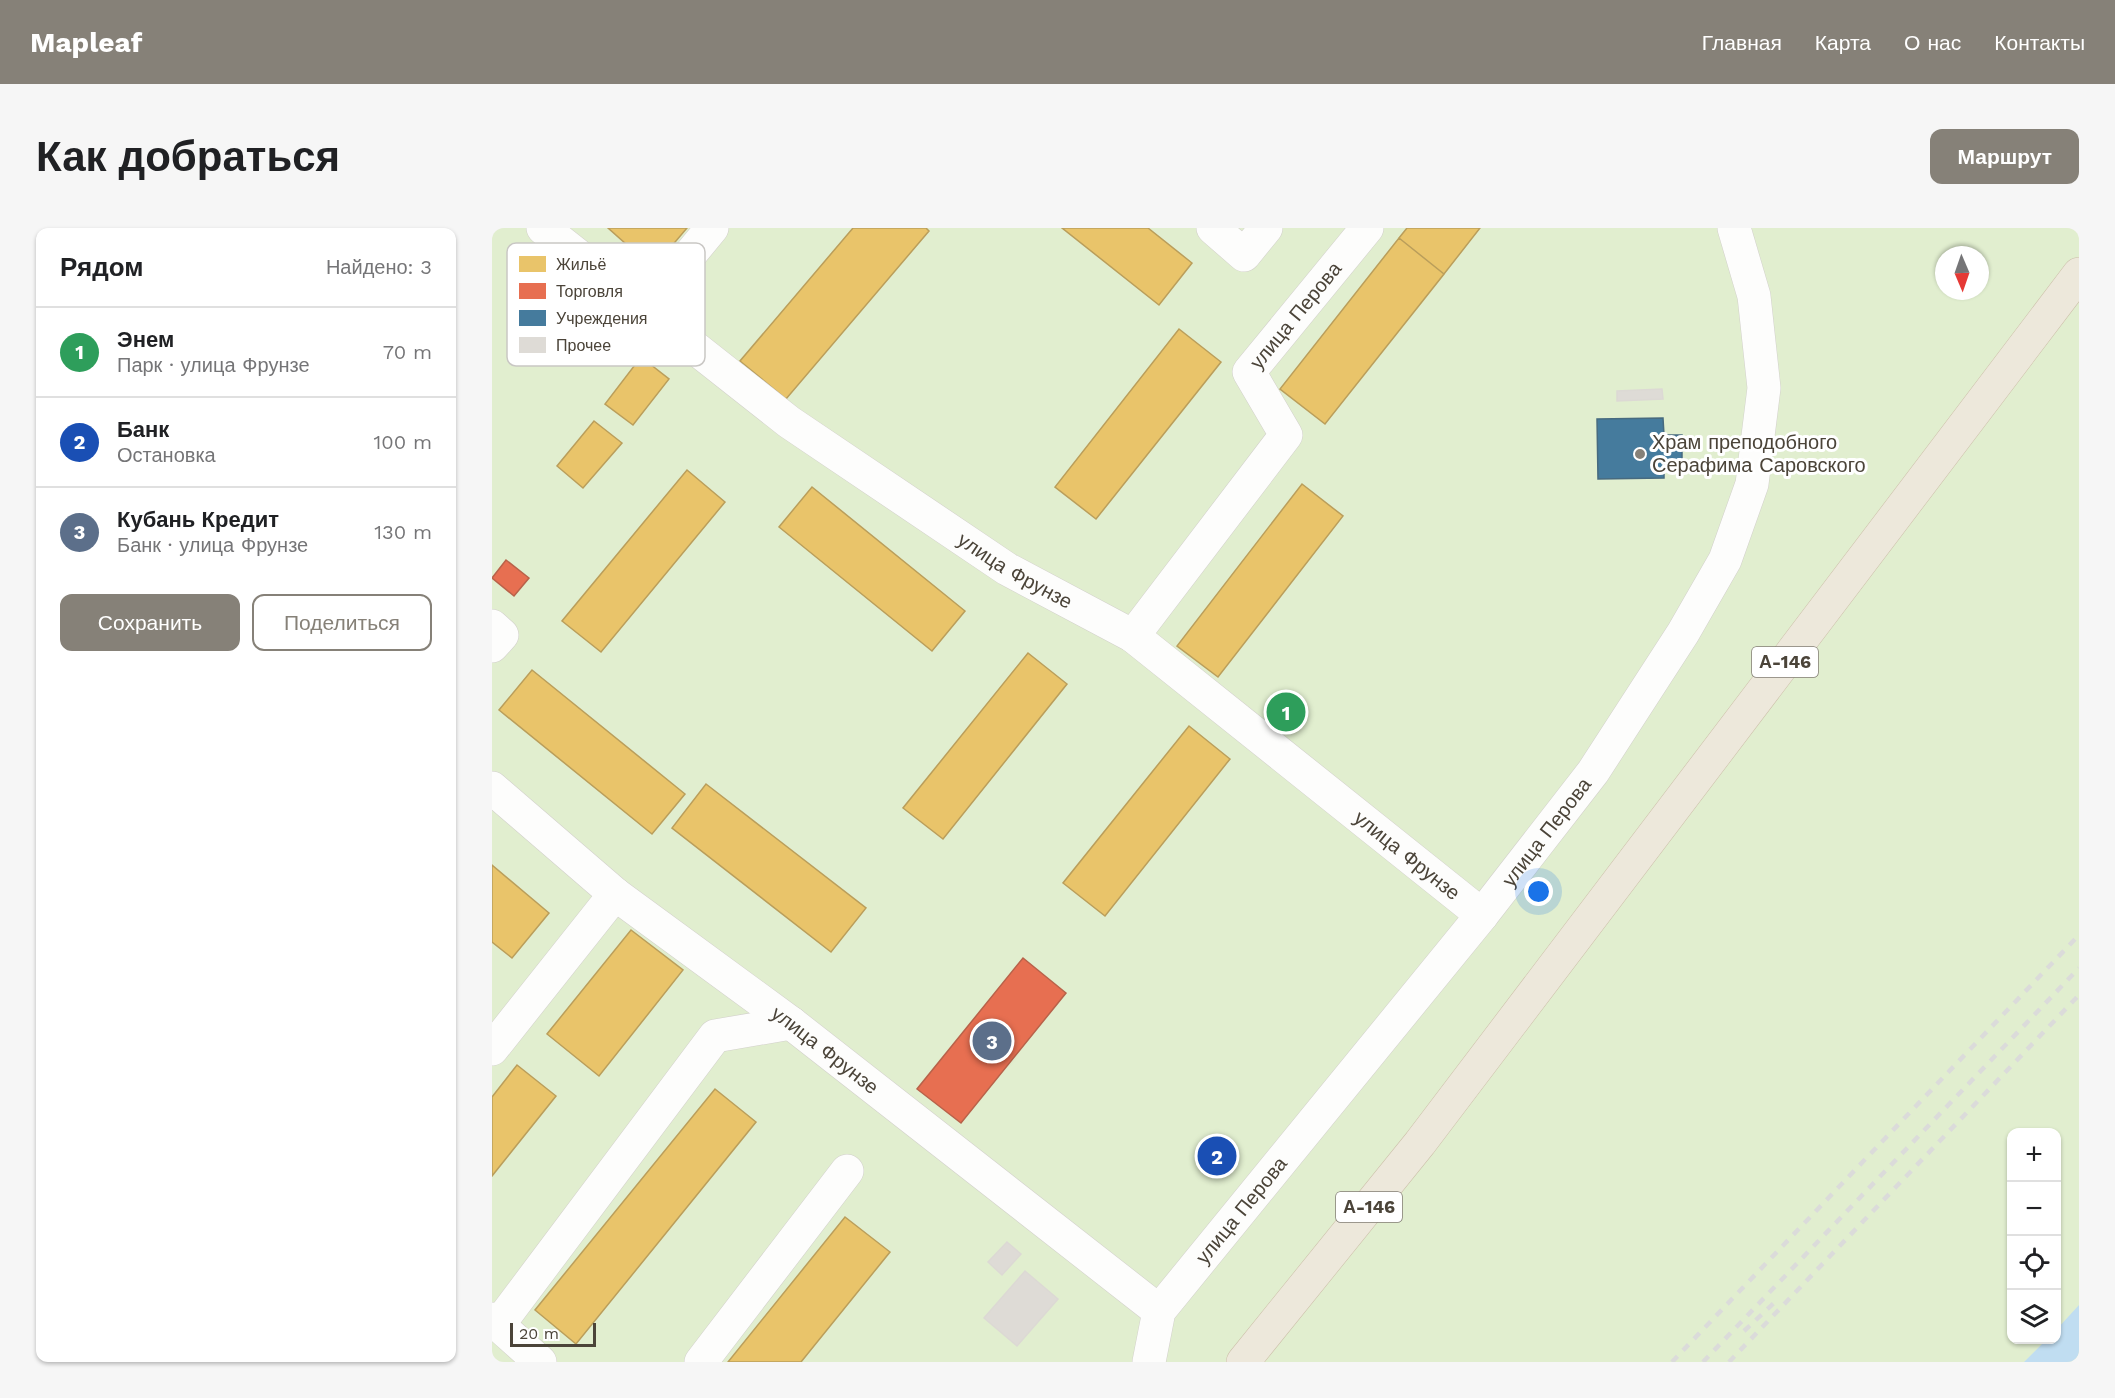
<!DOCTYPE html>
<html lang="ru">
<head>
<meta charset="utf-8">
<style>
	body { margin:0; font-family:"Work Sans",sans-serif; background:#f6f6f6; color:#202124 }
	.controls { position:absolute; right:18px; bottom:18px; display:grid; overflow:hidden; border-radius:12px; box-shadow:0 2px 4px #0004 }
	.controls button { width:54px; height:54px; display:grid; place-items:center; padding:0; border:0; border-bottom:2px solid #e0e0e0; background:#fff; color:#202124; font:30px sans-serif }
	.compass { position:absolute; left:1443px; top:18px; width:54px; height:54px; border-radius:50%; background:#fff; box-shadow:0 2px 4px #0004; rotate:178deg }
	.scale { position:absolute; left:18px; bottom:15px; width:86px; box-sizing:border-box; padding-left:6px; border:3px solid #4b4439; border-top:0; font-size:16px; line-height:21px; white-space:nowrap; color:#4b4439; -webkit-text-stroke:4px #fff; paint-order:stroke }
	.you { position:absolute; left:1047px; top:664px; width:21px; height:21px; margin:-15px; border:4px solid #fff; border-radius:50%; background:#1a73e8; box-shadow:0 0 0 9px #1a73e833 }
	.badge { display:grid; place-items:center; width:39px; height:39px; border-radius:50%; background:#868178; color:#fff; font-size:20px; font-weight:700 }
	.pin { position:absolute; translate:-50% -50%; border:3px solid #fff; box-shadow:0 2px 6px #0006 }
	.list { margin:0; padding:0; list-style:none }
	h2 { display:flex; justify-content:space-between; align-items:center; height:78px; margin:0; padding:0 24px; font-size:26px }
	h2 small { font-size:20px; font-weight:400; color:#757577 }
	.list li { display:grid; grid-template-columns:39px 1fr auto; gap:18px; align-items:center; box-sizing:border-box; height:90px; padding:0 24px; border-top:2px solid #e0e0e0 }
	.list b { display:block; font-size:22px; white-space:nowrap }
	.list p { margin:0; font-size:20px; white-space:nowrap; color:#757577 }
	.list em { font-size:20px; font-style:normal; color:#757577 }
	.actions { display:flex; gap:12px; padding:18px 24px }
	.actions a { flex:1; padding:14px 0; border:2px solid #868178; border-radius:12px; text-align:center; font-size:21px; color:#868178 }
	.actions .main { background:#868178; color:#fff }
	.icon { flex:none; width:33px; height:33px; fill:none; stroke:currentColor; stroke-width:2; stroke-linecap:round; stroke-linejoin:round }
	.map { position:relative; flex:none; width:1587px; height:1134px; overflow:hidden; border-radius:12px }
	header { display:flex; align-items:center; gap:36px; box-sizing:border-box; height:84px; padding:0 30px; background:#868178; color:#fff }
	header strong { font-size:28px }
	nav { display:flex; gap:33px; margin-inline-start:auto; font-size:21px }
	.intro { display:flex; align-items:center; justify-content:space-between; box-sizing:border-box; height:144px; padding:0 36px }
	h1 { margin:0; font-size:42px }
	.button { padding:15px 27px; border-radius:12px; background:#868178; color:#fff; font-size:21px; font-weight:700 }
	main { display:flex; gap:36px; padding:0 36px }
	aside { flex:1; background:#fff; border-radius:12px; box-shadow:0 2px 4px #0004 }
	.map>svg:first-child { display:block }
</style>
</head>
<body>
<header>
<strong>Mapleaf</strong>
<nav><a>Главная</a><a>Карта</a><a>О нас</a><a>Контакты</a></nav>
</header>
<div class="intro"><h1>Как добраться</h1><a class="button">Маршрут</a></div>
<main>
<aside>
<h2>Рядом<small>Найдено: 3</small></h2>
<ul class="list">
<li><span class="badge" style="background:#2e9e5b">1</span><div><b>Энем</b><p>Парк · улица Фрунзе</p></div><em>70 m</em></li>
<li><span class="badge" style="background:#1a4fb4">2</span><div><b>Банк</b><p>Остановка</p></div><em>100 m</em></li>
<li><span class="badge" style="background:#5c6f8a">3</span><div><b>Кубань Кредит</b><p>Банк · улица Фрунзе</p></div><em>130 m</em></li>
</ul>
<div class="actions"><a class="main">Сохранить</a><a>Поделиться</a></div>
</aside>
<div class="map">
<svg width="1587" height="1134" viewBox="0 0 1587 1134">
	<rect width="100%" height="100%" fill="#f4f2ee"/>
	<!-- green -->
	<path fill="#e1eecf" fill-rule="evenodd" d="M 0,0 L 1587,0 L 1587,1134 L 0,1134 ZM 1452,27 L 1488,27 L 1488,63 L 1452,63 ZM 1520,904 L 1564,904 L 1564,1112 L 1520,1112 Z"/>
	<!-- water -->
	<path fill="#c0ddf1" d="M 1587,1077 L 1587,1134 L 1532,1134 L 1554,1112 L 1564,1112 L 1565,1101 Z"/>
	<!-- homes -->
	<path fill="#e9c46a" stroke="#ba9e5b" stroke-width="1.5" d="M 116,0 L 195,0 L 161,40 Z
		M 361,0 L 434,0 L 437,3 L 294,171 L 248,133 Z
		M 570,0 L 656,0 L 700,35 L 667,77 Z
		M 915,0 L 988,0 L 952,46 L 907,10 Z
		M 907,10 L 952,46 L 833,196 L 788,161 Z
		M 687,101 L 729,134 L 604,291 L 563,259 Z
		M 149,129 L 177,151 L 141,197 L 113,176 Z
		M 102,193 L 130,215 L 91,260 L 65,238 Z
		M 195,242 L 233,274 L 109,424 L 70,393 Z
		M 810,256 L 851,288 L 726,449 L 685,418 Z
		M 320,259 L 473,383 L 440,423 L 287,299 Z
		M 536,425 L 575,456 L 451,611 L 411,580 Z
		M 40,442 L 193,566 L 160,606 L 7,482 Z
		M 697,498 L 738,531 L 613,688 L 571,655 Z
		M 214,556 L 374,680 L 339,724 L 180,600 Z
		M 0,637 L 57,685 L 20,730 L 0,714 Z
		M 139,702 L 191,742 L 107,848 L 55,806 Z
		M 25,837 L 64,868 L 0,948 L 0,869 Z
		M 223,861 L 264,894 L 84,1116 L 43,1082 Z
		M 353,989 L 398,1024 L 309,1134 L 236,1134 Z"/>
	<!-- shops -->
	<path fill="#e76f51" stroke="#b8624a" stroke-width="1.5" d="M 14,332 L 37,350 L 22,368 L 0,350 Z
		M 531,730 L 574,765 L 469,895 L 425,861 Z"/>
	<!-- public -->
	<path fill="#457b9d" stroke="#476a7f" stroke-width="1.5" d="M 1171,190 L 1172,207 L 1190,207 L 1190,232 L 1172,232 L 1172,250 L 1106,251 L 1105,191 Z"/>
	<!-- building -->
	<path fill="#dedbd6" stroke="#dcd9d4" stroke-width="1.5" d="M 1170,161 L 1171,171 L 1125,173 L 1125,163 Z
		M 515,1014 L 529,1026 L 510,1047 L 496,1034 Z
		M 533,1043 L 566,1071 L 525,1118 L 492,1090 Z"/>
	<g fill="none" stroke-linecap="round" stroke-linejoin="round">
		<defs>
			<g id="minor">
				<path id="s1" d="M 51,0 L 297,194 L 515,341 L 641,408 L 990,687"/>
				<path d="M 721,0 L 752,27 L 774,0"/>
				<path d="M 153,81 L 220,0"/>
				<path d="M 0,398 L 10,407 L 0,418"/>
				<path id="s2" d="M 641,408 L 794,207 L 757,144 L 875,0"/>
				<path id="s3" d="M 0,560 L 123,666 L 299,795 L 667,1083"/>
				<path d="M 0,821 L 123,666"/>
				<path d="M 0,1091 L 48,1134"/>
				<path d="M 7,1096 L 223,808 L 299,795"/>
				<path d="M 209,1134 L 355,943"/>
				<path id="s4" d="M 657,1134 L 667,1083 L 990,687 L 1101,544 L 1191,405 L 1233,332 L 1260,256 L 1272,160 L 1262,68 L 1242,0"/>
			</g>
			<path id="highway" d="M 751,1134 L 928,915 L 1587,46"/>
		</defs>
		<!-- minor casing -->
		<use href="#minor" stroke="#d2d0cb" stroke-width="34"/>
		<!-- highway casing -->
		<use href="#highway" stroke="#ccbfa9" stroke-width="34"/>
		<!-- minor -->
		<use href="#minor" stroke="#fdfdfc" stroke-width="33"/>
		<!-- highway -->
		<use href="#highway" stroke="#ede8db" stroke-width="33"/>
		<!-- rail -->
		<path stroke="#dbdbda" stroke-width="4.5" stroke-dasharray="8 8" stroke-linecap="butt" d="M 1252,1103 L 1282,1075
			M 1180,1134 L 1587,707
			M 1211,1134 L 1587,740
			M 1237,1134 L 1587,767"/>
	</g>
	<!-- markers -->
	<circle fill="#868178" stroke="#fff" stroke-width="2" cx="1148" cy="226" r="6"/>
	<g text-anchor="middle" stroke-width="6" stroke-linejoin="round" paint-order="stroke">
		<!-- shield labels -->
		<g fill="#fff" stroke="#817c74" stroke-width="1.5">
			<rect x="1260" y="419" width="66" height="30" rx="4.5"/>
			<rect x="844" y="964" width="66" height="30" rx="4.5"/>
		</g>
		<g font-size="18" font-weight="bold" fill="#4b4439">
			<text x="1293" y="440">А-146</text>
			<text x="877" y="985">А-146</text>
		</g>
		<!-- street labels -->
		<g font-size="20" fill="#4b4439" stroke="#fff">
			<text dy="7" stroke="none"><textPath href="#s2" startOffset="399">улица Перова</textPath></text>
			<text dy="7" stroke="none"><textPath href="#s1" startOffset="584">улица Фрунзе</textPath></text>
			<text dy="7" stroke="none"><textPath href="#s4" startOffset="668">улица Перова</textPath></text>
			<text dy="7" stroke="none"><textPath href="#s1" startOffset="1070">улица Фрунзе</textPath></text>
			<text dy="7" stroke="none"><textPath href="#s3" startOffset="424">улица Фрунзе</textPath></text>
			<text dy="7" stroke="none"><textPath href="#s4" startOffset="182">улица Перова</textPath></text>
		</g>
		<!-- poi labels -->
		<g font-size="20" fill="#4b4439" stroke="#fff" text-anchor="start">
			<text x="1160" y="221">Храм преподобного<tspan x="1160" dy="23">Серафима Саровского</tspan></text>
		</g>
	</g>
	<!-- legend -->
	<rect x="15" y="15" width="198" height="123" rx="9" fill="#fff" stroke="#c9c7c4" stroke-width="1.5"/>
	<rect x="27" y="28" width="27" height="16" fill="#e9c46a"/>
	<rect x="27" y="55" width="27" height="16" fill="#e76f51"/>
	<rect x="27" y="82" width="27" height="16" fill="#457b9d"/>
	<rect x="27" y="109" width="27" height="16" fill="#dedbd6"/>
	<g font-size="16" fill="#4b4439">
		<text x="64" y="42">Жильё</text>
		<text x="64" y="69">Торговля</text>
		<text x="64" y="96">Учреждения</text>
		<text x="64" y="123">Прочее</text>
	</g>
</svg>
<div class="controls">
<button>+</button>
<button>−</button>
<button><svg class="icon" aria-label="locate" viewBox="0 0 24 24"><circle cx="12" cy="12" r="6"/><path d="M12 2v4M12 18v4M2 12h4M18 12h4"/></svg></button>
<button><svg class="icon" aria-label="layers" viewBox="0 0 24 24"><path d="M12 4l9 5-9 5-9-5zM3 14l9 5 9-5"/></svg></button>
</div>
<svg class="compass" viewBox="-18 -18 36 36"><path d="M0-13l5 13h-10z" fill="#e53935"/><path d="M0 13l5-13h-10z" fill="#757577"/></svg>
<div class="scale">20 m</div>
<div class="you"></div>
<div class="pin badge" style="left:794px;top:484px;background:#2e9e5b">1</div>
<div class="pin badge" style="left:725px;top:928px;background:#1a4fb4">2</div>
<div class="pin badge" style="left:500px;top:813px;background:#5c6f8a">3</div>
</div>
</main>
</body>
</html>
